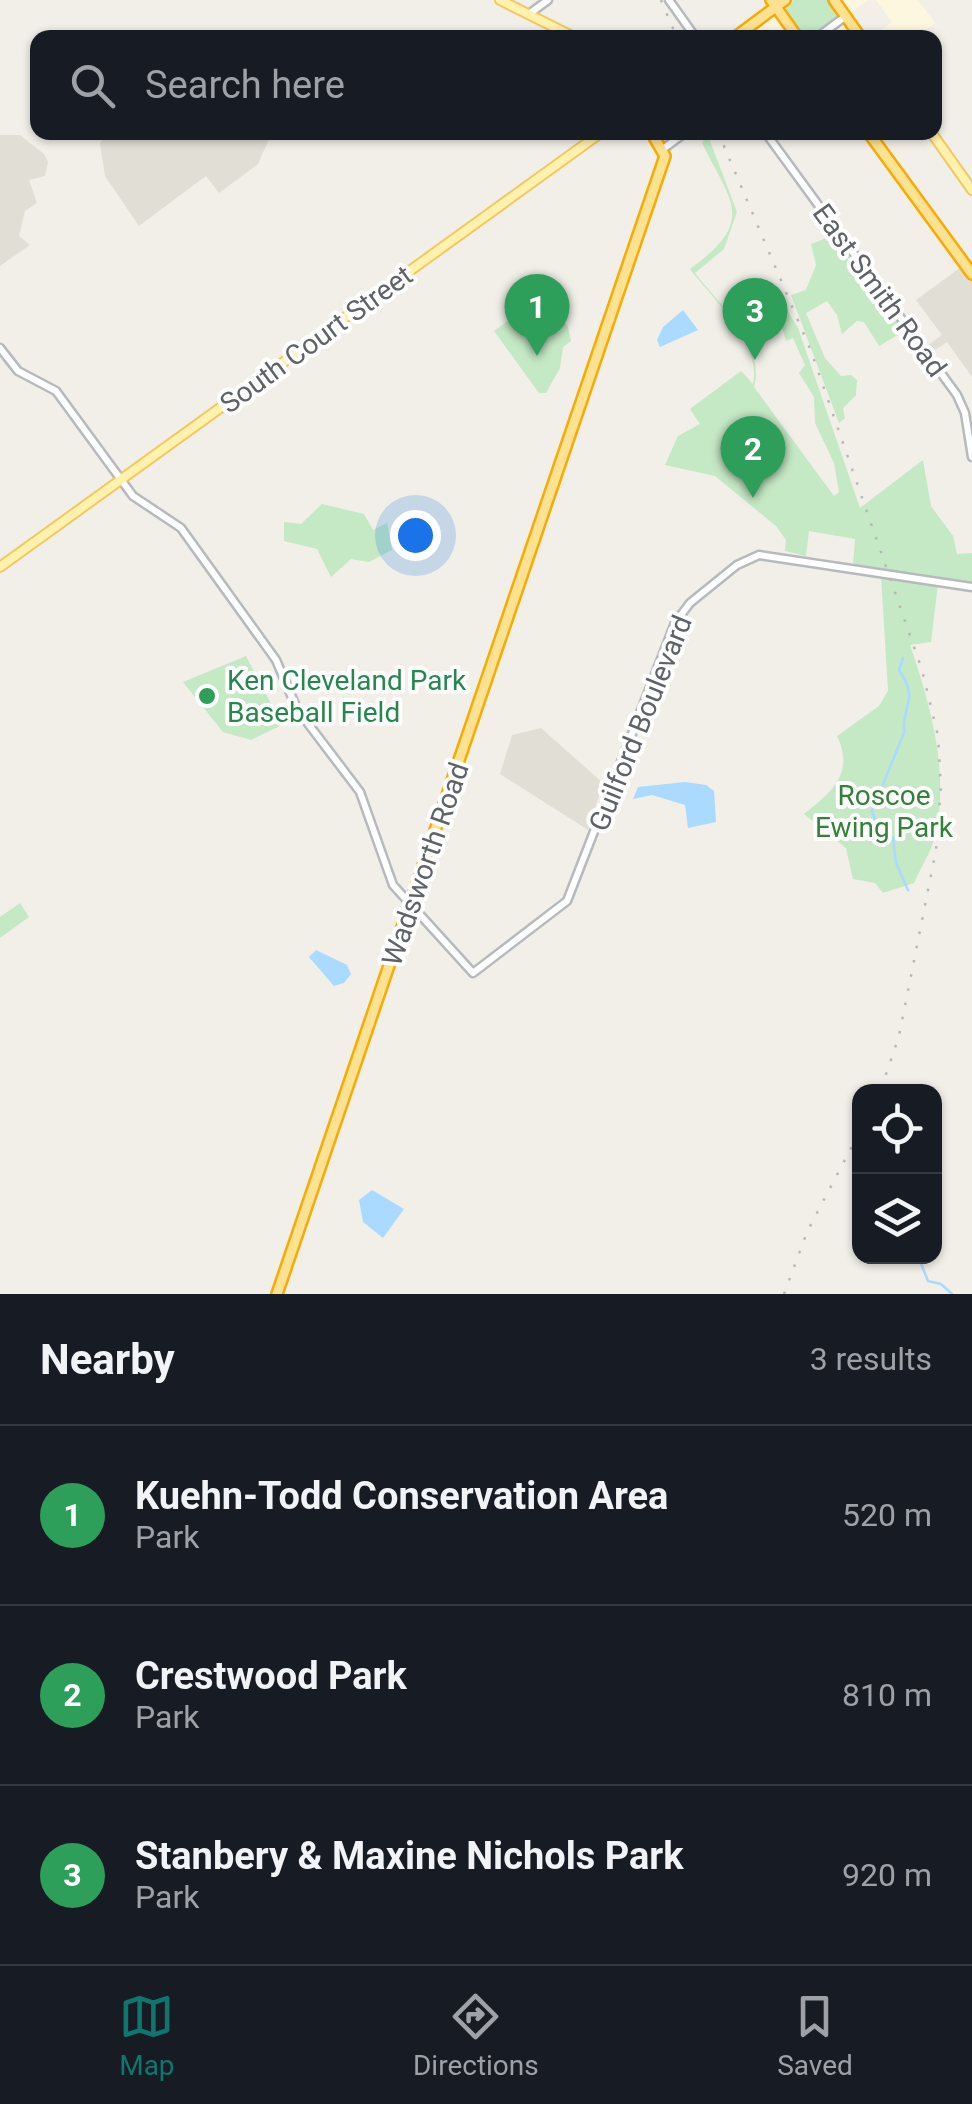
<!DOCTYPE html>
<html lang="en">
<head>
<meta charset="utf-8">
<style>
	body { margin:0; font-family:Roboto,sans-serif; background:#242831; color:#f1f3f6 }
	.controls { position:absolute; right:30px; bottom:30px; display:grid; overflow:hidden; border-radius:20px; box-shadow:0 2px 8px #0004 }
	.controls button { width:90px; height:90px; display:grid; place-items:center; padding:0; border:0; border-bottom:2px solid #363941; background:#171b24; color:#f1f3f6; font:50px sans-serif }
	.you { position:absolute; left:415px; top:535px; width:35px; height:35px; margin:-25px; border:8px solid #fff; border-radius:50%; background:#1a73e8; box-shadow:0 0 0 15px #1a73e833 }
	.badge { display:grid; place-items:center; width:65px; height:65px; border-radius:50%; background:#0f766e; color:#fff; font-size:32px; font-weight:700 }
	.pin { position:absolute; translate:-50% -82px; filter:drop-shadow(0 2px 5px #0008) }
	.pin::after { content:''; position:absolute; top:52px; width:35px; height:30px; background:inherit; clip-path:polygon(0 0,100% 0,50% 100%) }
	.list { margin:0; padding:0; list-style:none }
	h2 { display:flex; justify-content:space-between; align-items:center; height:130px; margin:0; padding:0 40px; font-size:42px }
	h2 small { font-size:32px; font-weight:400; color:#9ea1a6 }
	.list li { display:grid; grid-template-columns:65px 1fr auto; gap:30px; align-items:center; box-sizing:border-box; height:180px; padding:0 40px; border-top:2px solid #363941 }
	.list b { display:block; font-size:38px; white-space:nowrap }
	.list p { margin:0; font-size:32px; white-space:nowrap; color:#9ea1a6 }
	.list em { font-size:32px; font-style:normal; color:#9ea1a6 }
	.icon { flex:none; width:55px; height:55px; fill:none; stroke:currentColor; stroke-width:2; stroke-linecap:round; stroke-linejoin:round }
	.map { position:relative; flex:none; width:972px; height:1294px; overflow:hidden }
	.search { position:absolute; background:#171b24; box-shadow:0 2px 8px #0004; left:30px; right:30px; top:30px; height:110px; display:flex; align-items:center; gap:25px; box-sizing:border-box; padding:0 35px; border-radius:20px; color:#9ea1a6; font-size:38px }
	.sheet { height:670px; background:#171b24 }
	nav { display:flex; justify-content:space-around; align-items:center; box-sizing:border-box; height:140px; border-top:2px solid #363941; background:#171b24; font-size:28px; color:#9ea1a6 }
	nav a { display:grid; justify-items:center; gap:5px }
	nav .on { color:#0f766e }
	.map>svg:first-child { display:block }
</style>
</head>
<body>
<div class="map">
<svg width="972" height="1294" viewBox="0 0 972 1294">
	<rect width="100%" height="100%" fill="#f1efe8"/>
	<!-- commercial -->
	<path fill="#fef7e0" d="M 834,0 L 868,0 L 846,16 L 861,37 L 816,38 L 845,16 Z
		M 876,0 L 918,0 L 935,23 L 917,36 L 871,38 L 892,22 Z
		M 776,7 L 798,38 L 734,38 Z"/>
	<!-- education -->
	<path fill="#e1ded6" d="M 106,132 L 265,132 L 269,139 L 258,164 L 219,193 L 206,176 L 139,226 L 105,176 L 100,144 Z
		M 0,135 L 20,135 L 44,154 L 48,162 L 45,176 L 29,180 L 37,203 L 25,211 L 19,236 L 30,245 L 0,266 Z
		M 961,267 L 972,277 L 972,377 L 947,342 L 929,354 L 924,348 L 942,335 L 916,300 Z
		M 541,728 L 603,783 L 588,830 L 500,774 L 512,735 Z"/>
	<!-- green -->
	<path fill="#c5e8c5" d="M 793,0 L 828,0 L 837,17 L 806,37 L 784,8 Z
		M 707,133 L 737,212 L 724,249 L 695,273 C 719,305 766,344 754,387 L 834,496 L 839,492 L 834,463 L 815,423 L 814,397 L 799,373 L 805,365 L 793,338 L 786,341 L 773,296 L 777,294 L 798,328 L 860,508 L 923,460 L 931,506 L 953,536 L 957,554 L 972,553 L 972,586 L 853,566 L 855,539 L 809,531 L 806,556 L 785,551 L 786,540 L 776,526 L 715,476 L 665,465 L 678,436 L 700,424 L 690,409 L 741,371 L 753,384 C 762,342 714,301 690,269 C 758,220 730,201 702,143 Z
		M 832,226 L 904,326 L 903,332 L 879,346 L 864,322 L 857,321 L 842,334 L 837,315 L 827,301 L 806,313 L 825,358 L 841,376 L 851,375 L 857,380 L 856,395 L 843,408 L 845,418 L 839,423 L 791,295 L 806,290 L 816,265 L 811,244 L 829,237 L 825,230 Z
		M 532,303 L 555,307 L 568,327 L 571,341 L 563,347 L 560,368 L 546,393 L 539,393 L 494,331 Z
		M 322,504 L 364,514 L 373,530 L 387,523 L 392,550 L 369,562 L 351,559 L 331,577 L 317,549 L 284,541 L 284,522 L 301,524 Z
		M 881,575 L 938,584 L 931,642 L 910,645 C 930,704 949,769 936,832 C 933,849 921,867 914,883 L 883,893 L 875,883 L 853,879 L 846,848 L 804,814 C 832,792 855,773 837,736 L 879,706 L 888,691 Z
		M 246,656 L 282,725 L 251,740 L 223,732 L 183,682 Z
		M 20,903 L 29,917 L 0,938 L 0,917 Z"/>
	<!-- water -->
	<path fill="#aadaff" d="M 683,310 L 698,330 L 660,347 L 657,340 L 663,327 Z
		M 685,782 L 706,785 L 714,791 L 716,822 L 688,828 L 685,805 L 652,795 L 633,799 L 638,787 Z
		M 316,950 L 347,965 L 351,974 L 344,983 L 334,986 L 309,957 Z
		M 372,1190 L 404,1209 L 383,1238 L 363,1222 L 359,1200 Z"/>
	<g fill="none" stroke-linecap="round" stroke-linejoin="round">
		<!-- stream -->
		<path stroke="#aadaff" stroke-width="2.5" d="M 903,658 L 899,670 C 920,702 902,701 904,733 L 872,811 L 877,826 L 893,838 L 896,863 L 908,890
			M 918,1256 L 928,1281 L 941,1284 L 952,1294"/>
		<defs>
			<path id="secondary" d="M 669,0 L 696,38
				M 529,14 L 548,0
				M 816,38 L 846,16
				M 765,132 L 957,395 L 965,413 L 972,457
				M 663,149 L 686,132
				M 0,348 L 18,371 L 56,391 L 133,496 L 181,528 L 276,660 L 297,709 L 360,792 L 393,885 L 473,973 L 567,901 L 675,623 L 690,603 L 737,565 L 759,555 L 972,587"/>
			<path id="primary" d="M 500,0 L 576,38
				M 931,132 L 972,190
				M 0,567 L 602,132"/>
			<path id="highway" d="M 771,0 L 798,38
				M 834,0 L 861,38
				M 734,38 L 785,0
				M 868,132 L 972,274
				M 277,1294 L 665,156 L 651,132"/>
		</defs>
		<!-- secondary casing -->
		<use href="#secondary" stroke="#b6babf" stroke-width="11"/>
		<!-- primary casing -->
		<use href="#primary" stroke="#f2c960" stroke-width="12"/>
		<!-- highway casing -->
		<use href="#highway" stroke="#f9ab00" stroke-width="14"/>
		<!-- secondary -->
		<use href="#secondary" stroke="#fff" stroke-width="6"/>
		<!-- primary -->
		<use href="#primary" stroke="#fff2af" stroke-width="8"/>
		<!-- highway -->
		<use href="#highway" stroke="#fde293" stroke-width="9"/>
		<!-- rail -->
		<path stroke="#b6b7b8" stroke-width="2.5" stroke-dasharray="2.5 12" stroke-linecap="butt" d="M 661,0 L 677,38
			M 718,132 L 811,351 L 922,670 L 938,736 L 941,787 L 936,850 L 899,1036 L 880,1092
			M 784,1294 L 807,1232 L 860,1131"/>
	</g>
	<!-- markers -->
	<circle fill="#2e9e5b" stroke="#fff" stroke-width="4" cx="207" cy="696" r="10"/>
	<g text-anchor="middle" stroke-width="8" stroke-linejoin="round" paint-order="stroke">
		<!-- street labels -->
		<g font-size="28" fill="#5f6368" stroke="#fff">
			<text transform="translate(880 290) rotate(54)" y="10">East Smith Road</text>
			<text transform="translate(316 339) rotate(-36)" y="10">South Court Street</text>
			<text transform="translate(640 723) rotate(-68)" y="10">Guilford Boulevard</text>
			<text transform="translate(425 864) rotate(-71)" y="10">Wadsworth Road</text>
		</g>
		<!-- leisure labels -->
		<g font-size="28" fill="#27864d" stroke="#fff" text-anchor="start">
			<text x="227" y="690">Ken Cleveland Park<tspan x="227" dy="32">Baseball Field</tspan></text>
		</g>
		<!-- park labels -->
		<g font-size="28" fill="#348238" stroke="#fff">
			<text x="884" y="805">Roscoe<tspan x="884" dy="32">Ewing Park</tspan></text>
		</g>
	</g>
</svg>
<div class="controls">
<button><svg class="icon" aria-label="locate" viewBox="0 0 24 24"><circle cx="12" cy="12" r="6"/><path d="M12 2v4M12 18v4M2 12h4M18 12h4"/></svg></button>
<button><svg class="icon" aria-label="layers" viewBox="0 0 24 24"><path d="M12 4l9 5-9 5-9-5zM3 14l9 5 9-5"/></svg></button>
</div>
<div class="you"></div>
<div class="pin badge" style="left:537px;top:356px;background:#2e9e5b">1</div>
<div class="pin badge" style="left:753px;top:498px;background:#2e9e5b">2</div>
<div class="pin badge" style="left:755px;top:360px;background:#2e9e5b">3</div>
<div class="search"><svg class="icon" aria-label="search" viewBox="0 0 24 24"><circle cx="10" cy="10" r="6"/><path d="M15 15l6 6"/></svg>Search here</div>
</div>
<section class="sheet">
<h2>Nearby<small>3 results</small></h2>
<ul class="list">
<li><span class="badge" style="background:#2e9e5b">1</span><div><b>Kuehn-Todd Conservation Area</b><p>Park</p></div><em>520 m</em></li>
<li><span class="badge" style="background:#2e9e5b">2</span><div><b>Crestwood Park</b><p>Park</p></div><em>810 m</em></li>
<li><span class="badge" style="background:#2e9e5b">3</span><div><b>Stanbery &amp; Maxine Nichols Park</b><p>Park</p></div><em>920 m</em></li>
</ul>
</section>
<nav>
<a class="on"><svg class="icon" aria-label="map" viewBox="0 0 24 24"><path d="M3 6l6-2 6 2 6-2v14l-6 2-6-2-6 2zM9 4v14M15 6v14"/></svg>Map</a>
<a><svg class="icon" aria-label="directions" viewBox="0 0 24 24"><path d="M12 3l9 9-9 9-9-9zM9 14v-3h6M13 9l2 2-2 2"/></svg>Directions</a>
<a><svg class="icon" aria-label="saved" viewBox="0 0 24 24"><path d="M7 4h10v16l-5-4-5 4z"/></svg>Saved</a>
</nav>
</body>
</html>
